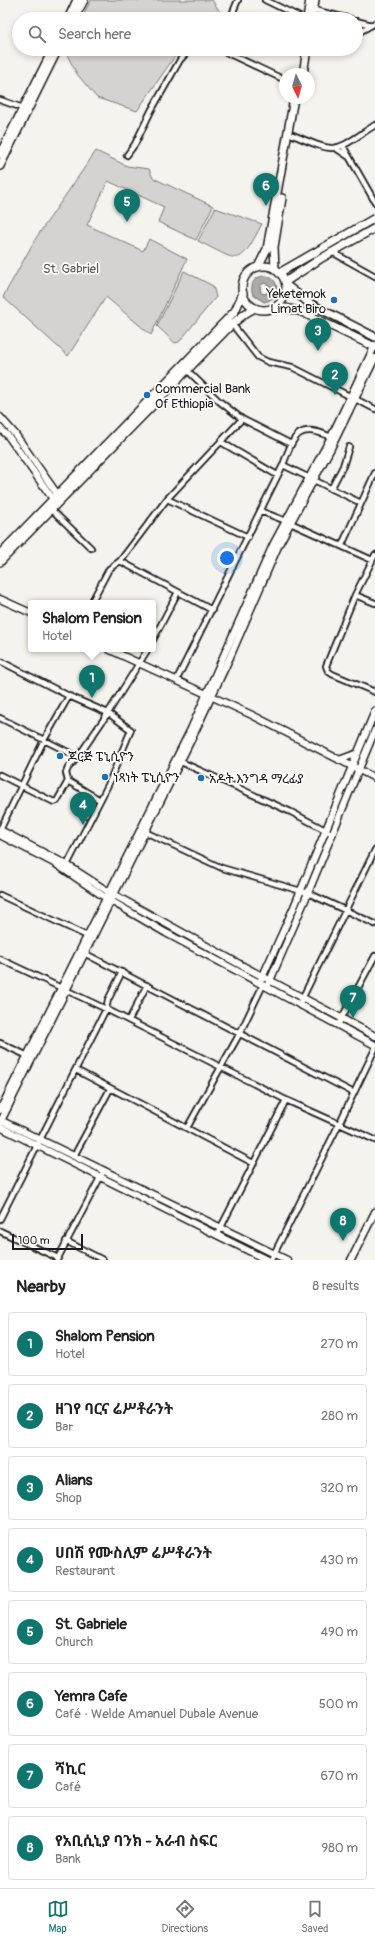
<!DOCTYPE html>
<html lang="en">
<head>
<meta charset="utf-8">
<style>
	body { margin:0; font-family:Pangolin,"Noto Sans Ethiopic",sans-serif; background:#f6f6f6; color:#222 }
	.compass { position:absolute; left:279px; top:68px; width:36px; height:36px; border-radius:50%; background:#fff; box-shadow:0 2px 6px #0003; rotate:175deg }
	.scale { position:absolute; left:12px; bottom:10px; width:71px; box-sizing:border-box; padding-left:4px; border:2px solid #1c1c1c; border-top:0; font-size:11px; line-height:14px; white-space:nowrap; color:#1c1c1c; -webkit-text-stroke:3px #fdfcf7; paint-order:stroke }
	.you { position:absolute; left:227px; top:558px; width:14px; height:14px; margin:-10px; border:3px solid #fff; border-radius:50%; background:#1a73e8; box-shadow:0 0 0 6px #1a73e833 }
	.badge { display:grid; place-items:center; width:26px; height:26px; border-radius:50%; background:#0f766e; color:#fff; font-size:13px; font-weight:700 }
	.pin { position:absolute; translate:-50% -33px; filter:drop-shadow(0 1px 2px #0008) }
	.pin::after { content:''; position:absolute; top:21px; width:14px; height:12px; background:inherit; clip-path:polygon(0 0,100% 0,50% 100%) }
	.popup { position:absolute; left:28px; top:600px; width:128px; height:52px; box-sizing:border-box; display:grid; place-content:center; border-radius:4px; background:#fff; filter:drop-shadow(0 1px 3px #0005); font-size:13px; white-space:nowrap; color:#767676 }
	.popup b { font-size:15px; color:#222 }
	.popup::after { content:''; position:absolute; left:50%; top:100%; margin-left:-8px; border:8px solid transparent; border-top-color:#fff }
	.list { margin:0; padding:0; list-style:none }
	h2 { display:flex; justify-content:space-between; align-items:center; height:52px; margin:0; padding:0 16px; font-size:17px }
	h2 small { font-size:13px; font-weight:400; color:#767676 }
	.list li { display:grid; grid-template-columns:26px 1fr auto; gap:12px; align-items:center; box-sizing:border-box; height:64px; margin:0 8px 8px; padding:0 8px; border:1px solid #e0e0e0; border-radius:4px }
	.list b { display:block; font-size:15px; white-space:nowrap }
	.list p { margin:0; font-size:13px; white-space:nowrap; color:#767676 }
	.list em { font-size:13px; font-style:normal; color:#767676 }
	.icon { flex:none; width:22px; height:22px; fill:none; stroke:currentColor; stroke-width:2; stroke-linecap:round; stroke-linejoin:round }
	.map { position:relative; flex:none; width:375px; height:1260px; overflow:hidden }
	.search { position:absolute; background:#fff; box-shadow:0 2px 6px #0003; left:12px; right:12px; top:12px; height:44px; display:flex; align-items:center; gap:10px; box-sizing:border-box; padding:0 14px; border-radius:22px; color:#767676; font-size:15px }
	.sheet { height:628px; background:#fff }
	nav { display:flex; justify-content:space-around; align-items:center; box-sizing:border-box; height:56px; border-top:1px solid #e0e0e0; background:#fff; font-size:11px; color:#767676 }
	nav a { display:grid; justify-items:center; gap:2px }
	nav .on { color:#0f766e }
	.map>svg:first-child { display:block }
</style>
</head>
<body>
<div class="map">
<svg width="375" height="1260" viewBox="0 0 375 1260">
	<rect width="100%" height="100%" fill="#f4f3ee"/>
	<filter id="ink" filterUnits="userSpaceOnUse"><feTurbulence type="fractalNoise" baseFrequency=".025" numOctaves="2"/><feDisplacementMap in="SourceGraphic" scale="8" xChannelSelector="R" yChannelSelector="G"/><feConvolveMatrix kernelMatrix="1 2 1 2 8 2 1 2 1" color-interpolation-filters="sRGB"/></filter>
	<g filter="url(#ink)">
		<!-- green -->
		<path fill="#d4d3cf" stroke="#787876" d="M 91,0 L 212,0 L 220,12 L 218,19 L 81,19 Z
			M 66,49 L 180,49 L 137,111 L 97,98 L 77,74 L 66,53 Z
			M 96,151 L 127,166 L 149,169 L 153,178 L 213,206 L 196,240 L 158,222 L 164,207 L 108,181 L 87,225 L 143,251 L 149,239 L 187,259 L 151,335 L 106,297 L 68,356 L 3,297 L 36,238 Z
			M 215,208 L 262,224 C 238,269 241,262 198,241 Z
			M 184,271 L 213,286 L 216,297 L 179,342 L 175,343 L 157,326 Z"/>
		<!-- water -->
		<path fill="#abaaa6" stroke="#72716f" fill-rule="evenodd" d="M 267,276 C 282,281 279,300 264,302 L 253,295 C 249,284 255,275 267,276 ZM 264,283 L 269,285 L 270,288 L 266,294 L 261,293 L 260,286 Z"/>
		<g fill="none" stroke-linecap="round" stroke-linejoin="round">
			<defs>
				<path id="minor" d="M 265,0 L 304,19
					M 314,10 L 350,19
					M 230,19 L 238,0
					M 356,21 L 372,25
					M 356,34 L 375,23
					M 219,49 L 285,80
					M 307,50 L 326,49
					M 0,100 L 23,108
					M 293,135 C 340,155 333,152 375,125
					M 343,146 L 375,202
					M 337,149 L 349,157
					M 127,155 L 135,144 L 151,111 L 180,60 L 190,49
					M 332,252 L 375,276
					M 232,324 L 258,357 L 268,362 L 292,367 L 375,409
					M 187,370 L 219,401 L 242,419 L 291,444
					M 221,442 L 277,475
					M 283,465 L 361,503
					M 331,489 L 343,466 L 349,447
					M 167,499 L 248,537
					M 51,509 L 91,548
					M 260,511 L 286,521 L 372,560
					M 342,545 L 375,473
					M 375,555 L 355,595 L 326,666 L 328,671 L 332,674 L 375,692
					M 120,561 L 212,610
					M 355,595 L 375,603
					M 91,603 L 109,569 L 120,561 L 167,499 L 242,419
					M 153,640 L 178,592
					M 0,661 L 69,696 L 108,713 L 131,730 L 108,785 L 66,867
					M 176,681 L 283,465 C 294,435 298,422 331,437
					M 0,718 L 78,757
					M 179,761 L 291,812 L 333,834
					M 0,775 L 54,802 L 57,801 L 68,781 L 66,773 L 68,768 L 78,757 L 108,713 L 148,649
					M 68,781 L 100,800
					M 0,830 L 44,740 L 69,696
					M 143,831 L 222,868 L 308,893 L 375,924
					M 0,895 L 87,936
					M 82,952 L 354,1093
					M 0,959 L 106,1009 L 286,1100 L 375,1140
					M 299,1005 L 375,850
					M 129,1020 L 147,985
					M 338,1025 L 375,956
					M 0,1043 L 28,1056
					M 76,1070 L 253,1163
					M 187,1128 L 240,1033 L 263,985
					M 74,1156 L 110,1089
					M 0,1219 L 106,1009 L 108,1000 L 122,972
					M 0,1231 L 58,1258
					M 217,1235 L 286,1100
					M 66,1241 L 103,1260
					M 57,1260 L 104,1170
					M 271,1260 L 339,1124 L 375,1049"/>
				<path id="tertiary" d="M 0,417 L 15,434 L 60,498
					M 0,428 L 8,436 L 55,502
					M 0,599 L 31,613
					M 108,649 L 252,715 L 375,778
					M 339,760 L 358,753
					M 0,830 L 67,865 L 109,892 L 241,965 L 375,1036
					M 0,835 L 56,864 L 106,898 L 166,933 L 375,1045
					M 261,980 L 294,907 L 375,711
					M 269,983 L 308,893 L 375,730
					M 0,1110 L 191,729 L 273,545 L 331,437 L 375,345
					M 0,1120 L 287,1260
					M 0,1123 L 192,738 L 230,657 L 279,544 L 331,448 L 375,358
					M 0,1127 L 267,1260
					M 351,1260 L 375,1212"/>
				<path id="secondary" d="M 68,19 L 77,0
					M 74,19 L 84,0
					M 307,19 L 310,0
					M 312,19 L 315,0
					M 303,74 L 307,49
					M 0,154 L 53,49
					M 0,166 L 58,49
					M242 288a22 22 0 1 1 44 0a22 22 0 1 1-44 0Z
					M 258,267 L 267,249 L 294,98
					M 275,269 L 274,247 L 282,198
					M 279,273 L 375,218
					M 285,282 L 320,259 L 375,228
					M 286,285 L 309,303 L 375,337
					M 273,308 L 286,308 L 302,312 L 375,347
					M 0,554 L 235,311 L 243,293
					M 0,562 L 232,324 L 246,313 L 255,308"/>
			</defs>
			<!-- minor casing -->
			<use href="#minor" stroke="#1c1c1c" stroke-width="8"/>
			<!-- tertiary casing -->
			<use href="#tertiary" stroke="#1c1c1c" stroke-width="9"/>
			<!-- secondary casing -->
			<use href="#secondary" stroke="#1c1c1c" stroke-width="10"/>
			<!-- minor -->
			<use href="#minor" stroke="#fdfcf7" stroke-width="4.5"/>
			<!-- tertiary -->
			<use href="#tertiary" stroke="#fdfcf7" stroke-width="6"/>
			<!-- secondary -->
			<use href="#secondary" stroke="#fdfcf7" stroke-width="7"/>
		</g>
	</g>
	<!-- markers -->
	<g fill="#1f6fb2" stroke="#fdfcf7" stroke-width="1.5">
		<circle cx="334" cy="300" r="4"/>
		<circle cx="147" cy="395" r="4"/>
		<circle cx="60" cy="756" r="4"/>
		<circle cx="105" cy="777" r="4"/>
		<circle cx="201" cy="778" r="4"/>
	</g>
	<g text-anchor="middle" stroke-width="3.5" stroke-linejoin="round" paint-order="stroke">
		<!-- park labels -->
		<g font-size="13" fill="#5c5c5b" stroke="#fdfcf7">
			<text x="71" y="273">St. Gabriel</text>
		</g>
		<!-- poi labels -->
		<g font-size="13" fill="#1c1c1c" stroke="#fdfcf7" text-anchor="start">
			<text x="326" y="298" text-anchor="end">Yeketemok<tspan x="326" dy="15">Limat Biro</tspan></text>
			<text x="155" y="393">Commercial Bank<tspan x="155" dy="15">Of Ethiopia</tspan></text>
			<text x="68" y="761">ጆርጅ ፔኒሲዮን</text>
			<text x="113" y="782">ነጻነት ፔኒሲዮን</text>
			<text x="209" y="783">አዶት እንግዳ ማረፊያ</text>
		</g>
	</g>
</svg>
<svg class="compass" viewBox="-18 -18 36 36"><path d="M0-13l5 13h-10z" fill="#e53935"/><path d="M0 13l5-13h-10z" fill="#767676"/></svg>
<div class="scale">100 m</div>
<div class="you"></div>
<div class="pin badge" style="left:92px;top:698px">1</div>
<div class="popup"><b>Shalom Pension</b>Hotel</div>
<div class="pin badge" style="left:335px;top:395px">2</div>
<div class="pin badge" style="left:318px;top:351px">3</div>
<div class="pin badge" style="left:83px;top:825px">4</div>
<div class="pin badge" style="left:127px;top:222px">5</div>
<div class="pin badge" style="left:266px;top:206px">6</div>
<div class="pin badge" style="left:353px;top:1018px">7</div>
<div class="pin badge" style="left:343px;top:1241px">8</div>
<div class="search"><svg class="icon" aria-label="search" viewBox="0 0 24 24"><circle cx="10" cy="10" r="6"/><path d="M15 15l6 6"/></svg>Search here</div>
</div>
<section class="sheet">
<h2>Nearby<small>8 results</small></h2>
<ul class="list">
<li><span class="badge">1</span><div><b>Shalom Pension</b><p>Hotel</p></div><em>270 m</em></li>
<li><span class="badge">2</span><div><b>ዘገየ ባርና ሬሥቶራንት</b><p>Bar</p></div><em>280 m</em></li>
<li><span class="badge">3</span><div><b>Alians</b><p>Shop</p></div><em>320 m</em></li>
<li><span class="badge">4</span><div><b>ሀበሽ የሙስሊም ሬሥቶራንት</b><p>Restaurant</p></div><em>430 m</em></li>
<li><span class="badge">5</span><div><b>St. Gabriele</b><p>Church</p></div><em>490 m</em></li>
<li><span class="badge">6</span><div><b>Yemra Cafe</b><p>Café · Welde Amanuel Dubale Avenue</p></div><em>500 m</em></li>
<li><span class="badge">7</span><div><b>ሻኪር</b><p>Café</p></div><em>670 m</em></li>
<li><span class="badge">8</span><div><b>የአቢሲኒያ ባንክ - አራብ ስፍር</b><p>Bank</p></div><em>980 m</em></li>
</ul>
</section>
<nav>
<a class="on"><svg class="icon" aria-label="map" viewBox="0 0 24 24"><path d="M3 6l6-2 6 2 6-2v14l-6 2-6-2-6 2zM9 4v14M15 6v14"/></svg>Map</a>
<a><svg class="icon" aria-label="directions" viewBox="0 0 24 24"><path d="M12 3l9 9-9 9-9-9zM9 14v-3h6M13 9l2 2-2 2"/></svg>Directions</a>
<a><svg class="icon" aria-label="saved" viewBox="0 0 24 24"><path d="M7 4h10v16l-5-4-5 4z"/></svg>Saved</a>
</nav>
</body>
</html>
